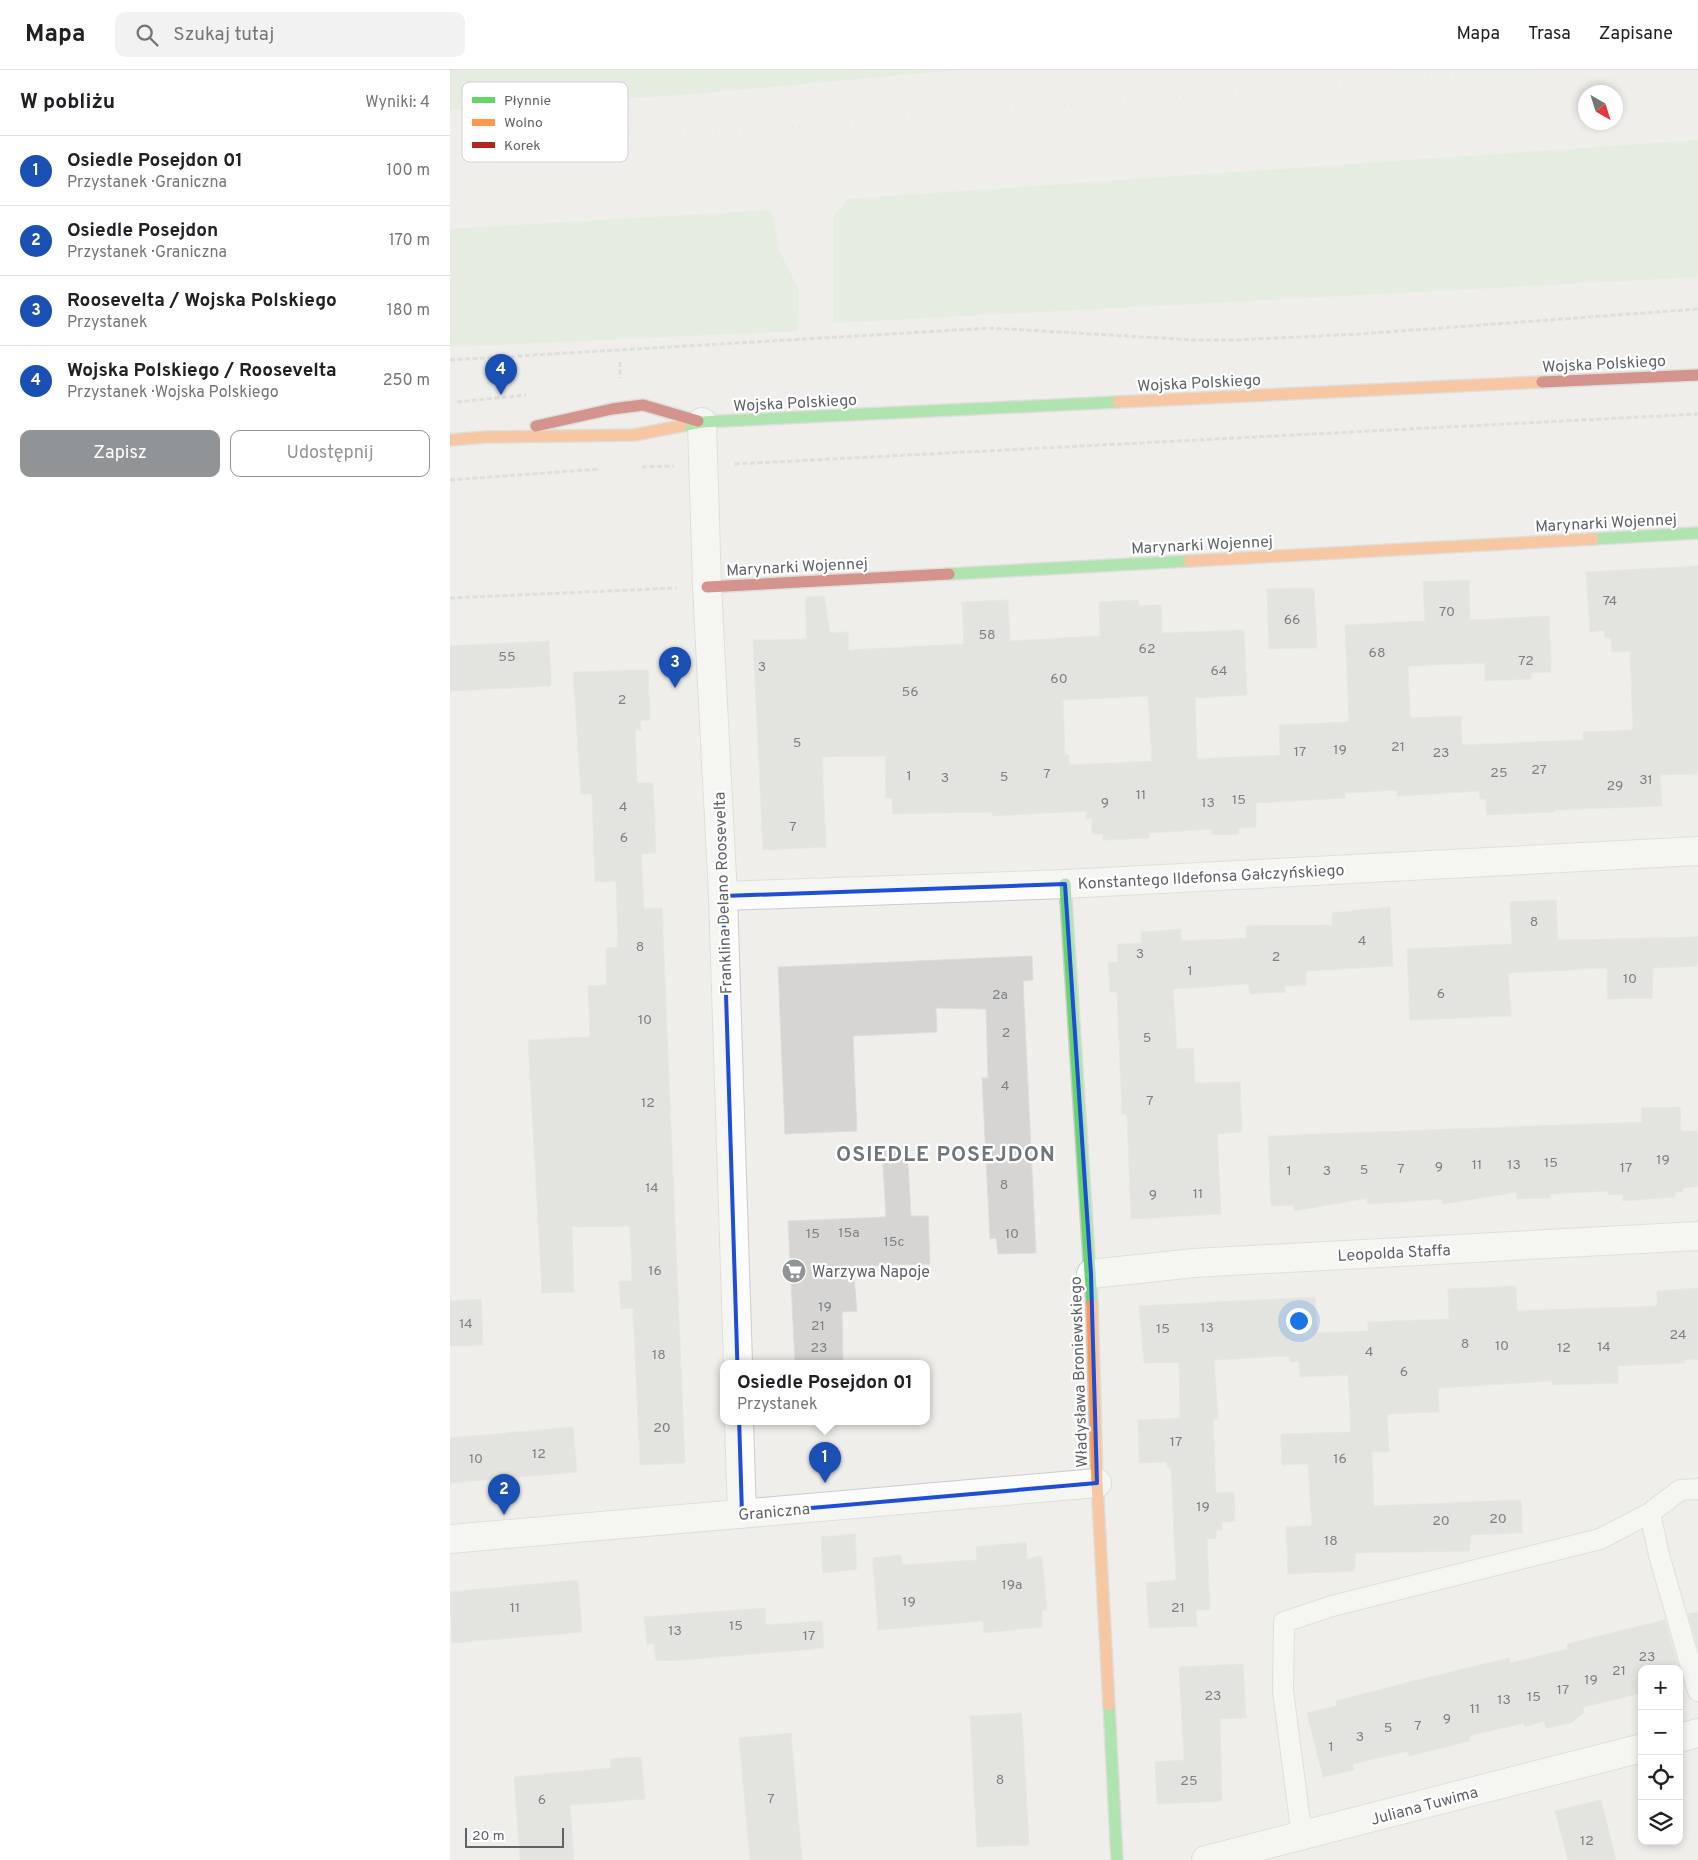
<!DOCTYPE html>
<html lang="pl">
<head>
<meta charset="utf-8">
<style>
	body { margin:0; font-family:Overpass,sans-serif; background:#f2f2f2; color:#202124 }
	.controls { position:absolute; right:15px; bottom:15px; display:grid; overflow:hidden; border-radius:10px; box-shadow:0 2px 8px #0003 }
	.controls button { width:45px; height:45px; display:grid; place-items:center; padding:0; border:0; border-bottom:1px solid #e0e0e0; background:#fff; color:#202124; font:25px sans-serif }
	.compass { position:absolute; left:1128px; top:15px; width:45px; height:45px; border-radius:50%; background:#fff; box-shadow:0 2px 8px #0003; rotate:141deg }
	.scale { position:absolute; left:15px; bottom:12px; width:99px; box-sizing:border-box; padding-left:5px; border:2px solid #5f6368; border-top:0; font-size:14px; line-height:18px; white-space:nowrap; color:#5f6368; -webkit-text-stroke:4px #fff; paint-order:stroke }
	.you { position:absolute; left:848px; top:1250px; width:18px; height:18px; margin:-12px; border:4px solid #fff; border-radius:50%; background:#1a73e8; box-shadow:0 0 0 8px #1a73e833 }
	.badge { display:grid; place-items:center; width:32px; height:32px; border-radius:50%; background:#919496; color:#fff; font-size:16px; font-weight:700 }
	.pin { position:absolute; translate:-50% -41px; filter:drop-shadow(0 1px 2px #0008) }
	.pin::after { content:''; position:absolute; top:26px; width:18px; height:15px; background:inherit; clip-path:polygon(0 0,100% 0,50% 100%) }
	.popup { position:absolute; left:270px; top:1290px; width:210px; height:65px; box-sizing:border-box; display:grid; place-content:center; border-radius:10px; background:#fff; filter:drop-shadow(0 1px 4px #0005); font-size:16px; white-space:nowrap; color:#757577 }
	.popup b { font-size:19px; color:#202124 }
	.popup::after { content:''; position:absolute; left:50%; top:100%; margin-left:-10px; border:10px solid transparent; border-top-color:#fff }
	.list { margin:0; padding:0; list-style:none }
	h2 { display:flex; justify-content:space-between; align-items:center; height:65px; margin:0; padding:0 20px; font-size:21px }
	h2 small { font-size:16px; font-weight:400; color:#757577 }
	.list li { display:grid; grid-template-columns:32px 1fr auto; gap:15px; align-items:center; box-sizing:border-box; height:70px; padding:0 20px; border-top:1px solid #e0e0e0 }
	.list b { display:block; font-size:19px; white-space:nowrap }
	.list p { margin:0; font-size:16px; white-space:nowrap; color:#757577 }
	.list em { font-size:16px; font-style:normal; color:#757577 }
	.actions { display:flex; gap:10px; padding:15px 20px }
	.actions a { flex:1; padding:11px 0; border:1px solid #919496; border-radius:10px; text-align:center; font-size:18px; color:#919496 }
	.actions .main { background:#919496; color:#fff }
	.icon { flex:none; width:28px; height:28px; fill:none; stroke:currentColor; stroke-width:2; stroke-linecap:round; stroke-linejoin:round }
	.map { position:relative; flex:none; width:1248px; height:1790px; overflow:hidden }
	header { display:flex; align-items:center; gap:30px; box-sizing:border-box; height:70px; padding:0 25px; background:#fff; border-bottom:1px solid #e0e0e0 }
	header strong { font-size:24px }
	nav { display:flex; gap:28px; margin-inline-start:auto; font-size:18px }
	.search { width:350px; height:45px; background:#f2f2f2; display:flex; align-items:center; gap:12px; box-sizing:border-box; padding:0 18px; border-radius:10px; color:#757577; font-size:19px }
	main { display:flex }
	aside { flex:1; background:#fff }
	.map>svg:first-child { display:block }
</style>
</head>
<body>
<header>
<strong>Mapa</strong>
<div class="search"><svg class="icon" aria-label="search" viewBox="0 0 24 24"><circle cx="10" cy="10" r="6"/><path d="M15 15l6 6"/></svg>Szukaj tutaj</div>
<nav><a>Mapa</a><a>Trasa</a><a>Zapisane</a></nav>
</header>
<main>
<aside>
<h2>W pobliżu<small>Wyniki: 4</small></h2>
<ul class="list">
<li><span class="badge" style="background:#1a4fb4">1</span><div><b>Osiedle Posejdon 01</b><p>Przystanek · Graniczna</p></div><em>100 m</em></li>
<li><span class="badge" style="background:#1a4fb4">2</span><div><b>Osiedle Posejdon</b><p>Przystanek · Graniczna</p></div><em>170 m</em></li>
<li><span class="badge" style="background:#1a4fb4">3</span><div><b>Roosevelta / Wojska Polskiego</b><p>Przystanek</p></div><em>180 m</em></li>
<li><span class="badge" style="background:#1a4fb4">4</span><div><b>Wojska Polskiego / Roosevelta</b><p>Przystanek · Wojska Polskiego</p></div><em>250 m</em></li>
</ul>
<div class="actions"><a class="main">Zapisz</a><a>Udostępnij</a></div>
</aside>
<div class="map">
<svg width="1248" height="1790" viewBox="0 0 1248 1790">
	<rect width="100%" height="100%" fill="#efeeea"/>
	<!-- green -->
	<path fill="#d8ebd6" d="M 0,0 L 509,0 L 231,25 L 0,40 Z
		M 1248,70 L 1248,207 L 383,253 L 383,147 L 398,129 Z
		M 321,140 L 330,182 L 349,220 L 348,261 L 0,277 L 0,159 Z"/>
	<!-- building -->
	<path fill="#d6d5d3" stroke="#deddd9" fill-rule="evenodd" d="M 1248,496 L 1248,704 L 1210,705 L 1212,736 L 1104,740 L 1104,742 L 1037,745 L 1036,729 L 1030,729 L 1029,721 L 947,726 L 947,720 L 895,723 L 895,728 L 806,733 L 806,757 L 789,758 L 789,764 L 762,765 L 762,759 L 699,763 L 699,768 L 653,770 L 653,764 L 642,764 L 642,749 L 636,749 L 636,741 L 542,746 L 542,742 L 443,744 L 442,728 L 436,728 L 435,686 L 372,687 L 376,777 L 313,780 L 303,570 L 357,569 L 355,527 L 374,526 L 380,563 L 398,562 L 399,580 L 514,574 L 512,532 L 558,530 L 560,571 L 650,566 L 649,532 L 688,530 L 688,536 L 711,535 L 712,563 L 794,560 L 797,625 L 745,628 L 747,689 L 830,685 L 829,655 L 899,652 L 895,555 L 975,551 L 973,512 L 1019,510 L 1020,550 L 1099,546 L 1101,602 L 1081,603 L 1081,609 L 1035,611 L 1035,593 L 958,596 L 960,648 L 1011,646 L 1012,675 L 1133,670 L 1133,662 L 1183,660 L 1180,581 L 1162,582 L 1161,568 L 1155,568 L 1154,560 L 1140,562 L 1136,502 ZM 698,626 L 702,691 L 619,695 L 619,685 L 615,685 L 613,630 Z
		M 864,518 L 867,578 L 819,579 L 817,519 Z
		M 99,571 L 101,616 L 0,621 L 0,576 Z
		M 198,600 L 200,650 L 190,650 L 191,660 L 185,660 L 187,713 L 203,713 L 206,783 L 191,784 L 194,839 L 212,838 L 235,1393 L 190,1395 L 183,1238 L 171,1239 L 169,1211 L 182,1211 L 180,1156 L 122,1157 L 124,1222 L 92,1223 L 78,970 L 140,967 L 138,916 L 157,915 L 156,878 L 168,877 L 166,811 L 145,812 L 142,724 L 131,724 L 123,602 Z
		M 1106,830 L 1108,870 L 1248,867 L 1248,896 L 1203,898 L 1202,928 L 1157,929 L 1157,898 L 1058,903 L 1061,946 L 960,950 L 957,879 L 1062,874 L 1060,832 Z
		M 940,837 L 943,896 L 856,901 L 856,915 L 835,916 L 835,922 L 800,924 L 799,914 L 723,919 L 727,979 L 743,978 L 745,1013 L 790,1012 L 792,1062 L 767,1064 L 771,1144 L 681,1149 L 677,1044 L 672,1044 L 667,922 L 660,922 L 658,893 L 668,892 L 667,874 L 692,873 L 691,862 L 731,859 L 731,871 L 797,868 L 796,856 L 882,855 L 882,843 Z
		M 582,886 L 583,910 L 573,911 L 586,1183 L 548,1184 L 546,1168 L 540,1169 L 532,1008 L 538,1008 L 536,939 L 486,938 L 487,962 L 403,966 L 407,1061 L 335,1064 L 328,897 Z
		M 1230,1037 L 1231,1061 L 1248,1061 L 1248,1116 L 1233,1118 L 1233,1122 L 1225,1122 L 1225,1127 L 1173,1131 L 1173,1124 L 1158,1125 L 1158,1121 L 1100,1124 L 1100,1128 L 1067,1129 L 1067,1122 L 993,1134 L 992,1129 L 918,1134 L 917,1128 L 844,1141 L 844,1135 L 821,1136 L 818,1066 L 1192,1052 L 1192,1038 Z
		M 457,1076 L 461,1146 L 478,1146 L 480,1194 L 403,1196 L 407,1241 L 392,1242 L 393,1294 L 345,1294 L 338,1151 L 436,1147 L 432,1078 Z
		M 1066,1216 L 1067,1241 L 1207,1236 L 1207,1221 L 1248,1218 L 1248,1289 L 1234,1290 L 1235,1293 L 1168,1296 L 1168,1313 L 1102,1315 L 1102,1311 L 988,1318 L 989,1342 L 937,1344 L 939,1382 L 922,1382 L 924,1436 L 1071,1430 L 1072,1463 L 1020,1465 L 1020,1481 L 905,1483 L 905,1501 L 838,1504 L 836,1457 L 862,1456 L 858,1394 L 832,1395 L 831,1364 L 901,1362 L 898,1305 L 850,1307 L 849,1291 L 840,1292 L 839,1286 L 764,1290 L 768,1349 L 763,1349 L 766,1423 L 784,1422 L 785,1451 L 772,1452 L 772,1460 L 766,1460 L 766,1468 L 757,1469 L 760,1539 L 746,1540 L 747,1556 L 699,1558 L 696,1513 L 726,1510 L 721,1397 L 717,1397 L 717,1392 L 689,1393 L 688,1350 L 730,1348 L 729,1292 L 694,1293 L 689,1236 L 865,1227 L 867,1263 L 918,1261 L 918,1252 L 999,1249 L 998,1219 Z
		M 31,1229 L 33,1275 L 0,1276 L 0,1231 Z
		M 123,1357 L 127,1402 L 0,1413 L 0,1368 Z
		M 405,1464 L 407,1499 L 373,1503 L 371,1467 Z
		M 576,1472 L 577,1489 L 592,1486 L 597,1540 L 592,1540 L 592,1557 L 534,1563 L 533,1551 L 428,1560 L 423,1488 L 451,1485 L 452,1495 L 527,1490 L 526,1477 Z
		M 128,1510 L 132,1562 L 2,1573 L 0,1522 Z
		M 315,1538 L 316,1555 L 372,1551 L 374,1578 L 222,1591 L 206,1590 L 204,1573 L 197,1574 L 194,1547 Z
		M 1248,1542 L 1248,1578 L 1238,1544 Z
		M 1215,1550 L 1229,1599 L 1192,1599 L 1192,1623 L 1133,1637 L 1134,1642 L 1121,1653 L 1096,1658 L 1094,1651 L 1075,1657 L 1074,1653 L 1019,1666 L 1020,1671 L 959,1686 L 958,1681 L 903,1694 L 904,1700 L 873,1707 L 857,1643 L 887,1636 L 886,1631 L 959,1612 L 1059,1588 L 1060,1593 L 1118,1579 L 1117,1574 Z
		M 793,1594 L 796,1648 L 770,1649 L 772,1731 L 707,1734 L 705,1692 L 734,1690 L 729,1597 Z
		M 572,1643 L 579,1775 L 527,1777 L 520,1646 Z
		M 341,1663 L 352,1790 L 300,1790 L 289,1668 Z
		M 191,1687 L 195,1729 L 120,1735 L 124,1790 L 70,1790 L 64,1707 L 161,1698 L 160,1689 Z
		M 1151,1730 L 1166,1790 L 1118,1790 L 1105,1741 Z"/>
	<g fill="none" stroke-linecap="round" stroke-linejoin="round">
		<defs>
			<path id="lane" d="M 1248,1419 L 1230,1420 L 1200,1443 L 1209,1485 L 1248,1621
				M 852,1767 L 833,1621 L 834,1552 L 882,1536 L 1150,1469 L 1200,1443"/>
			<path id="street" d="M 252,352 L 257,517 L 273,826 L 288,1294
				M 273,826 L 615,814 L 1248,781
				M 641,1204 L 744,1193 L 1248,1166
				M 289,1352 L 292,1444
				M 0,1469 L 647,1413
				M 1229,1668 L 1248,1663
				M 756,1790 L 1192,1678"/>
			<path id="fast" d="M 231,356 L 252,352 L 668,332
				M 1143,469 L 1248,463
				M 499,504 L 739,491
				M 615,814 L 642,1234
				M 659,1635 L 667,1790"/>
			<path id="slow" d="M 668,332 L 1092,312
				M 0,370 L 36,367 L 184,365 L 231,356
				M 739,491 L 1143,469
				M 642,1234 L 647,1413 L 659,1635"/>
			<path id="jam" d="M 1092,312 L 1248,305
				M 86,356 L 162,339 L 193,335 L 248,351
				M 257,517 L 499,504"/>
		</defs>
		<!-- lane casing -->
		<use href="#lane" stroke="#cbcccc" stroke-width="22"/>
		<!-- street casing -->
		<use href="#street" stroke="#cbcccc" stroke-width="30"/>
		<!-- fast casing -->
		<use href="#fast" stroke="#cacacb" stroke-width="14"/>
		<!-- slow casing -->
		<use href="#slow" stroke="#cacacb" stroke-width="14"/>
		<!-- jam casing -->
		<use href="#jam" stroke="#cacacb" stroke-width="14"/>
		<!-- path -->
		<path stroke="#cacfcc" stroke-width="3" stroke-dasharray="5 2.5" stroke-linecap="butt" d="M 0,290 L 541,258 L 744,270 L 785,270 L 909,264 L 1248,239
			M 170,292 L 170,308
			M 7,332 L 76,325
			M 285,394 L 1248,344
			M 192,397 L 224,396
			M 0,410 L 149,399
			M 0,528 L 227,518"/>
		<!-- lane -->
		<use href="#lane" stroke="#fdfcfc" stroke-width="20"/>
		<!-- street -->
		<use href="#street" stroke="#fdfcfc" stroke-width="28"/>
		<!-- fast -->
		<use href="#fast" stroke="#63d668" stroke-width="11"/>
		<!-- slow -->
		<use href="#slow" stroke="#ff974d" stroke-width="11"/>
		<!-- jam -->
		<use href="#jam" stroke="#b3261e" stroke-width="11"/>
		<!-- rail -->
		<path stroke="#e4e4e4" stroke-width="4" stroke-dasharray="1 6" stroke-linecap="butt" d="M 0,83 L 1083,0"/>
	</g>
	<!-- marked area -->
	<path d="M0 0H1248V1790H0ZM 615,814 L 641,1204 L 647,1413 L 292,1444 L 273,826 Z" fill="#efeeea" fill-opacity=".55" fill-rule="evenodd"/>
	<path fill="none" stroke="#1d4ed8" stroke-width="4" stroke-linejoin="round" d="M 615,814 L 641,1204 L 647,1413 L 292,1444 L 273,826 Z"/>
	<!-- icons -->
	<defs>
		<symbol id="supermarket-disc" viewBox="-11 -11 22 22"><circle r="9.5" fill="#919496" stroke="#fff"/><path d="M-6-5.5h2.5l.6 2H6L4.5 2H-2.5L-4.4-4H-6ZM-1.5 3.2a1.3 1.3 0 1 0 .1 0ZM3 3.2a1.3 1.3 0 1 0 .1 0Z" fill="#fff"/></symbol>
	</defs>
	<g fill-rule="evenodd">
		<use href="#supermarket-disc" x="330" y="1187" width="28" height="28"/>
	</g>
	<g text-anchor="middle" stroke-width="4.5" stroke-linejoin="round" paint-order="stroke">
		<!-- number labels -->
		<g font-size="14" fill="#7e8184">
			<text x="1160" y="535">74</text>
			<text x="997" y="546">70</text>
			<text x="842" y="554">66</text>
			<text x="537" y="569">58</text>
			<text x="697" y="583">62</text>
			<text x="927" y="587">68</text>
			<text x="57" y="591">55</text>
			<text x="1076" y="595">72</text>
			<text x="312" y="601">3</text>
			<text x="769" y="605">64</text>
			<text x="609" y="613">60</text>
			<text x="460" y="626">56</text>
			<text x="172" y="634">2</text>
			<text x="347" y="677">5</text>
			<text x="948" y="681">21</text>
			<text x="890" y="684">19</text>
			<text x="850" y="686">17</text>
			<text x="991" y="687">23</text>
			<text x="1089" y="704">27</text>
			<text x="1049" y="707">25</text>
			<text x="597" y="708">7</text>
			<text x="459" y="710">1</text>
			<text x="554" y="711">5</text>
			<text x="495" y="712">3</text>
			<text x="1196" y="714">31</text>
			<text x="1165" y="720">29</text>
			<text x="691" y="729">11</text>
			<text x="789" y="734">15</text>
			<text x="655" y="737">9</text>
			<text x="758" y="737">13</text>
			<text x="173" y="741">4</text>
			<text x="343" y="761">7</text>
			<text x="174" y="772">6</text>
			<text x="1084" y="856">8</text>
			<text x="912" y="875">4</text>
			<text x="190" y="881">8</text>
			<text x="690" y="888">3</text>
			<text x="826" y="891">2</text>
			<text x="740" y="905">1</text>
			<text x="1180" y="913">10</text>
			<text x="991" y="928">6</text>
			<text x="550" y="929">2a</text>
			<text x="195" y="954">10</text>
			<text x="556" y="967">2</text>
			<text x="697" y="972">5</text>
			<text x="555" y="1020">4</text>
			<text x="700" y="1035">7</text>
			<text x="198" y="1037">12</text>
			<text x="1213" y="1094">19</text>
			<text x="1101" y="1097">15</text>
			<text x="1027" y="1099">11</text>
			<text x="1064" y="1099">13</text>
			<text x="989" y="1101">9</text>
			<text x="1176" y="1102">17</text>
			<text x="951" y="1103">7</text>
			<text x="914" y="1104">5</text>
			<text x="839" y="1105">1</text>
			<text x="877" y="1105">3</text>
			<text x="554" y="1119">8</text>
			<text x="202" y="1122">14</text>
			<text x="748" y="1128">11</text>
			<text x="703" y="1129">9</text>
			<text x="399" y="1167">15a</text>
			<text x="363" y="1168">15</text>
			<text x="562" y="1168">10</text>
			<text x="444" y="1176">15c</text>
			<text x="205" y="1205">16</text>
			<text x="375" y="1241">19</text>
			<text x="16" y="1258">14</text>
			<text x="368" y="1260">21</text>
			<text x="757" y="1262">13</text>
			<text x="713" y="1263">15</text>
			<text x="1228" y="1269">24</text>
			<text x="1015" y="1278">8</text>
			<text x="1052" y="1280">10</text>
			<text x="1154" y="1281">14</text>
			<text x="369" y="1282">23</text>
			<text x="1114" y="1282">12</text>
			<text x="919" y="1286">4</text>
			<text x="209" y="1289">18</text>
			<text x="954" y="1306">6</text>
			<text x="212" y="1362">20</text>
			<text x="726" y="1376">17</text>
			<text x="89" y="1388">12</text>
			<text x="26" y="1393">10</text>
			<text x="890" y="1393">16</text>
			<text x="753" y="1441">19</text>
			<text x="1048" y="1453">20</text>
			<text x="991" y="1455">20</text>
			<text x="881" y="1475">18</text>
			<text x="562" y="1519">19a</text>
			<text x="459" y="1536">19</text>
			<text x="65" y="1542">11</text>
			<text x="728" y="1542">21</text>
			<text x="286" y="1560">15</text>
			<text x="225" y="1565">13</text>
			<text x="359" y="1570">17</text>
			<text x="1197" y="1591">23</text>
			<text x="1169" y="1605">21</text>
			<text x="1141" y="1614">19</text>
			<text x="1113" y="1624">17</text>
			<text x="763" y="1630">23</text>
			<text x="1084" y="1631">15</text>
			<text x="1054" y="1634">13</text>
			<text x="1025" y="1643">11</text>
			<text x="997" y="1653">9</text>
			<text x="968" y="1660">7</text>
			<text x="938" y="1662">5</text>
			<text x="910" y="1671">3</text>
			<text x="881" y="1681">1</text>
			<text x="550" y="1714">8</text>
			<text x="739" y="1715">25</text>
			<text x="321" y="1733">7</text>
			<text x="92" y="1734">6</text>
			<text x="1137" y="1775">12</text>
		</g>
		<!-- street labels -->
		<g font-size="16" fill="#5f6368" stroke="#fff">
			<text transform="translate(1154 293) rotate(-3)" y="6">Wojska Polskiego</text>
			<text transform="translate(749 312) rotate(-3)" y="6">Wojska Polskiego</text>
			<text transform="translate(345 332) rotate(-3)" y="6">Wojska Polskiego</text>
			<text transform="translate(1156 452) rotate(-3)" y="6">Marynarki Wojennej</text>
			<text transform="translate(752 474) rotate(-3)" y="6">Marynarki Wojennej</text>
			<text transform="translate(347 496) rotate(-3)" y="6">Marynarki Wojennej</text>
			<text transform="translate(761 806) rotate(-3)" y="6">Konstantego Ildefonsa Gałczyńskiego</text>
			<text transform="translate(272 823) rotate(-92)" y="6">Franklina Delano Roosevelta</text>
			<text transform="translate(944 1182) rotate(-3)" y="6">Leopolda Staffa</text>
			<text transform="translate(628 1302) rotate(-92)" y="6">Władysława Broniewskiego</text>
			<text transform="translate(324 1441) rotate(-5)" y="6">Graniczna</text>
			<text transform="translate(974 1735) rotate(-15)" y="6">Juliana Tuwima</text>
		</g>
		<!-- poi labels -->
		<g font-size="16" fill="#5f6368" stroke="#fff" text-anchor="start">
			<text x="362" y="1207">Warzywa Napoje</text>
		</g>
		<!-- district labels -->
		<g font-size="21" font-weight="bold" letter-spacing="1" fill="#70757a" stroke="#fff">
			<text x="496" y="1091">OSIEDLE POSEJDON</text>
		</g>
	</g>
	<!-- legend -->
	<rect x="12" y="12" width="166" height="80" rx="8" fill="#fff" stroke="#cfd0d2" stroke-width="1"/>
	<rect x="22" y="27" width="23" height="6" fill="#63d668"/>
	<rect x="22" y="49" width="23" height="7" fill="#ff974d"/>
	<rect x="22" y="72" width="23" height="6" fill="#b3261e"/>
	<g font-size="14" fill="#5f6368">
		<text x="54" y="35">Płynnie</text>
		<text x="54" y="57">Wolno</text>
		<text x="54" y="80">Korek</text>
	</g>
</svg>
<div class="controls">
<button>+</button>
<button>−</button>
<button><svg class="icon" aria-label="locate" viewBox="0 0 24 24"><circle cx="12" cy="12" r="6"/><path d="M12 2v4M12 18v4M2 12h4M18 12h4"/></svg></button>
<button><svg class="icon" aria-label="layers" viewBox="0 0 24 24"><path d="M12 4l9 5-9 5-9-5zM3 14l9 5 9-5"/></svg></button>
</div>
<svg class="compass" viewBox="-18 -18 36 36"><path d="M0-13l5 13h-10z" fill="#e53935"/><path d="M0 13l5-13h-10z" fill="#757577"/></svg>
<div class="scale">20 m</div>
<div class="you"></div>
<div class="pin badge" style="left:375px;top:1413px;background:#1a4fb4">1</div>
<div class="popup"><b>Osiedle Posejdon 01</b>Przystanek</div>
<div class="pin badge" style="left:54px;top:1445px;background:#1a4fb4">2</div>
<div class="pin badge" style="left:225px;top:618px;background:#1a4fb4">3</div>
<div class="pin badge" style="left:51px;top:325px;background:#1a4fb4">4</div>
</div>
</main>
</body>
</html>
